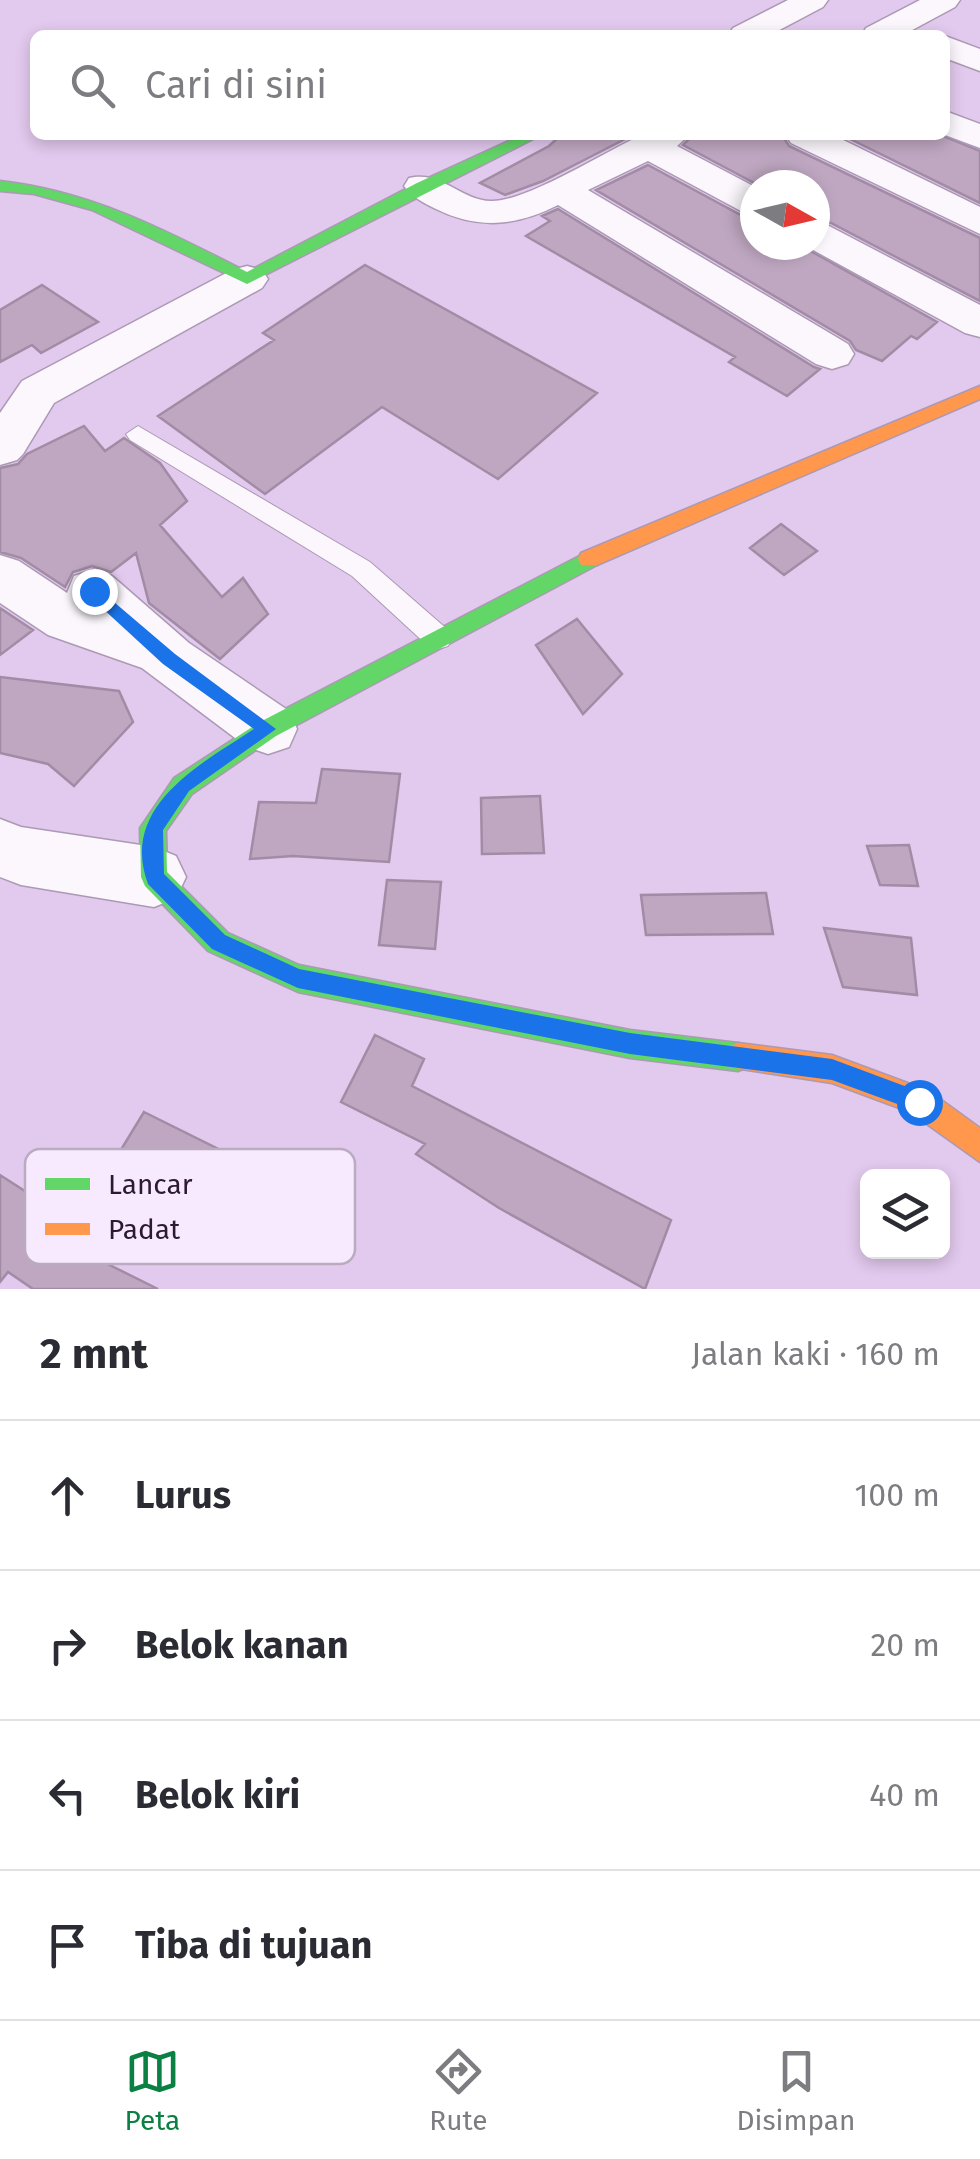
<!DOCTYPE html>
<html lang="id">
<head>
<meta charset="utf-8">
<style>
	body { margin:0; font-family:"Fira Sans",sans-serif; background:#f7f7f7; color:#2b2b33 }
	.controls { position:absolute; right:30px; bottom:30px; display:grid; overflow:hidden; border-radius:15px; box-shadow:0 5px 15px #0003 }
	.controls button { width:90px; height:90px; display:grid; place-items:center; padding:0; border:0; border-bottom:2px solid #e1e1e2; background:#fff; color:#2b2b33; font:50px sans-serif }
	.compass { position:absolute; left:740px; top:170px; width:90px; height:90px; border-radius:50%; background:#fff; box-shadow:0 5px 15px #0003; rotate:98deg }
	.stop { position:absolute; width:30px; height:30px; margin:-22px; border:8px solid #1a73e8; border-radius:50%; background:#fff }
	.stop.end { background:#1a73e8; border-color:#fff; box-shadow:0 2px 10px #0008 }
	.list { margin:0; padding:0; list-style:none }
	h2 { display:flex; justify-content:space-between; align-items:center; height:130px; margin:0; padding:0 40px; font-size:42px }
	h2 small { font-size:32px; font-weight:400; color:#7c7c81 }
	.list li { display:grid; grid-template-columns:65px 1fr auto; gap:30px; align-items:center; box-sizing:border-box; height:150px; padding:0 40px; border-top:2px solid #e1e1e2 }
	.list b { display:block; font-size:38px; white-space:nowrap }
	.list em { font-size:32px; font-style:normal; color:#7c7c81 }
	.icon { flex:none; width:55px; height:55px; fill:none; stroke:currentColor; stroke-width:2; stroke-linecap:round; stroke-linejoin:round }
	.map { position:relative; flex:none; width:980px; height:1289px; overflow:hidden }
	.search { position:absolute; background:#fff; box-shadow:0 5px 15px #0003; left:30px; right:30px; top:30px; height:110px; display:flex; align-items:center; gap:25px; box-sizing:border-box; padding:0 35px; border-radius:15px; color:#7c7c81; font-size:38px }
	.sheet { height:730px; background:#fff }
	nav { display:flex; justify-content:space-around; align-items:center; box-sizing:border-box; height:140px; border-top:2px solid #e1e1e2; background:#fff; font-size:28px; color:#7c7c81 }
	nav a { display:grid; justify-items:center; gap:5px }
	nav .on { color:#0b8043 }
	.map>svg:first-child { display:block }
</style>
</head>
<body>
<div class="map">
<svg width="980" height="1289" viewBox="0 0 980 1289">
	<rect width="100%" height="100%" fill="#e2c9ee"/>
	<!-- building -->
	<path fill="#bfa7c1" stroke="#a28ca5" stroke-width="2.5" d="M 561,135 L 633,135 L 543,181 L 505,195 L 480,183 L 549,146 Z
		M 693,135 L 782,135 L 789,146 L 980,238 L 980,301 L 831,223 L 815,220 L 815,185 L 758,185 L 683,145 Z
		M 842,135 L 941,135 L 980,151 L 980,203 Z
		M 648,165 L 739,214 L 755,218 L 755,245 L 800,245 L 937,322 L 917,339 L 911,336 L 882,361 L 856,350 L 850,341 L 596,190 Z
		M 558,209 L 814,367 L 820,369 L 787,396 L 729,362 L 735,357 L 526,236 L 550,221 L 542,216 Z
		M 365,265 L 425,298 L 597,393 L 498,479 L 382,407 L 265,494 L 158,416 L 274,340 L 263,333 Z
		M 42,285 L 98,322 L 41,353 L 32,345 L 0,362 L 0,310 Z
		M 84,426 L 105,451 L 124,438 L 160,463 L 187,501 L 160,525 L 222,597 L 243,578 L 268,614 L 220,659 L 149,603 L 136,553 L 111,572 L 92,566 L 73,572 L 65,587 L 21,558 L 0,552 L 0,468 L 18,464 L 27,454 Z
		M 781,524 L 817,551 L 784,575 L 750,548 Z
		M 0,608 L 33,630 L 0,655 Z
		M 577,619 L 622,674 L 583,714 L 536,645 Z
		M 0,677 L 119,691 L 133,722 L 74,786 L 48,764 L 0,753 Z
		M 322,769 L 400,774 L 389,862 L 293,856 L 250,859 L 259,802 L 316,803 Z
		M 540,796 L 544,853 L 482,854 L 481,798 Z
		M 909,845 L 918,886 L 880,885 L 867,846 Z
		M 387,880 L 441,882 L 435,949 L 379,945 Z
		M 766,893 L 773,934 L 646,935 L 641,895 Z
		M 824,928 L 911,938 L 917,995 L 843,987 Z
		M 375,1035 L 424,1059 L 412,1086 L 671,1220 L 645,1289 L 499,1208 L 416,1154 L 425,1144 L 341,1102 Z
		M 144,1112 L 295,1187 L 256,1262 L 198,1216 L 207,1198 L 122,1148 Z
		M 0,1175 L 56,1211 L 41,1231 L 158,1289 L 33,1289 L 8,1272 L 0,1282 Z"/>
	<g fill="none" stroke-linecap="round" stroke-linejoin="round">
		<defs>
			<path id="lane" d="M 138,426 L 370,562 L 448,630 L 452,638 L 448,646 L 438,649 L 428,646 L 352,576 L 130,440 L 126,434 Z"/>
			<path id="street" d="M 788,0 L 828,0 L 823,7 L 770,35 L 729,35 L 733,28 Z
				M 920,0 L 960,0 L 955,7 L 903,35 L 862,35 L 866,28 Z
				M 945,36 L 980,49 L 980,71 L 945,58 Z
				M 945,111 L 980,124 L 980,148 L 945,135 Z
				M 642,135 L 689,135 L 677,146 L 755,187 L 755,215 L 741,211 L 648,161 L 588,190 L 848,344 L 854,354 L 848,364 L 832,369 L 816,364 L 558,205 C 517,226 478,230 436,209 C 424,203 412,197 404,186 L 409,178 C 441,170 460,200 491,201 C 526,202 606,151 642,135 Z
				M 786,135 L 833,135 L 980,207 L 980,234 L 791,143 Z
				M 815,223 L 829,226 L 980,305 L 980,337 L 965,333 L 804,245 L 815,245 Z
				M 247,266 L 262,270 L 268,279 L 262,288 L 54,403 L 23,454 L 17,460 L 0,465 L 0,413 L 22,381 L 232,270 Z
				M 0,555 L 19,561 L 67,593 L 74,576 L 93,570 L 112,576 L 189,643 L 289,711 L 297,729 L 289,747 L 268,754 L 247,747 L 142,668 L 48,635 L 0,603 Z
				M 0,819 L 21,827 L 154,847 L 176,856 L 186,877 L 176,898 L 154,907 L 21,885 L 0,877 Z"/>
			<path id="fast" d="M 522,135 L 541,135 L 247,284 L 92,210 L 34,194 L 0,191 L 0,181 C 91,191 167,231 247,272 L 417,183 Z
				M 589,551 L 597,553 L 600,559 L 597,565 L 276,736 L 192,794 L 166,831 L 167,872 L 228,933 L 299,965 L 630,1030 L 738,1043 L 748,1047 L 752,1057 L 748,1067 L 738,1071 L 630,1058 L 298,992 L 208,951 L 145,886 L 141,877 L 140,828 L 174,778 L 260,722 Z"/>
			<path id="slow" d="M 980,386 L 980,399 L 597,565 L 581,565 L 578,559 L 581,553 Z
				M 738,1043 L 832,1055 L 929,1091 L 980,1128 L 980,1162 L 910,1112 L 832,1083 L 728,1067 L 724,1057 L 728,1047 Z"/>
		</defs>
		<!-- lane casing -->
		<use href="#lane" stroke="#ac99b5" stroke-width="2"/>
		<!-- street casing -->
		<use href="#street" stroke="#ac99b5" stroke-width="3"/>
		<!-- fast casing -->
		<use href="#fast" stroke="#ac99b5" stroke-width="3"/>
		<!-- slow casing -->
		<use href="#slow" stroke="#ac99b5" stroke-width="3"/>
		<!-- lane -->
		<use href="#lane" fill="#fbf7fc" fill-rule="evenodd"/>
		<!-- street -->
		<use href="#street" fill="#fbf7fc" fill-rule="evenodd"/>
		<!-- fast -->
		<use href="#fast" fill="#63d668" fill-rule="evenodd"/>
		<!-- slow -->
		<use href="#slow" fill="#ff974d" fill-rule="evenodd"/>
	</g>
	<!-- route -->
	<path fill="#1a73e8" d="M 94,585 L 175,654 L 276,729 L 189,791 L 163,830 L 164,874 L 225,935 L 299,969 L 630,1033 L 832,1059 L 926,1094 L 930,1102 L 926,1109 L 919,1112 L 832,1080 L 630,1054 L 298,988 L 212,949 L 148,884 C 119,806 201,764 254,729 L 163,664 L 88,595 L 86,591 Z"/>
	<!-- legend -->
	<rect x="25" y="1149" width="330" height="115" rx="15" fill="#f7e9fe" stroke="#baabc1" stroke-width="2.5"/>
	<rect x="45" y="1178" width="45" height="12" fill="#63d668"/>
	<rect x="45" y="1223" width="45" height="12" fill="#ff974d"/>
	<g font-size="28" fill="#2c1a33">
		<text x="108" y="1194">Lancar</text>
		<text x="108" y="1239">Padat</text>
	</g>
</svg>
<div class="controls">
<button><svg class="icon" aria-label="layers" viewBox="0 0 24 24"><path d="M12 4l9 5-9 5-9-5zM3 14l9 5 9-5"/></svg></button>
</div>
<svg class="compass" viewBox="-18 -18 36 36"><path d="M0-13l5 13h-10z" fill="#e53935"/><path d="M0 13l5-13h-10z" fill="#7c7c81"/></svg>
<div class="stop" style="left:919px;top:1102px"></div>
<div class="stop end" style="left:94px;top:591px"></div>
<div class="search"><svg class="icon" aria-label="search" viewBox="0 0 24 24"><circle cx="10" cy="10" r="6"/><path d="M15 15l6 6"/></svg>Cari di sini</div>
</div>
<section class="sheet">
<h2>2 mnt<small>Jalan kaki · 160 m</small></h2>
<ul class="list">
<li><svg class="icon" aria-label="ahead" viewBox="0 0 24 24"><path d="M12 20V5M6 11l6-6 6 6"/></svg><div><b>Lurus</b></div><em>100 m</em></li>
<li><svg class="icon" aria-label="right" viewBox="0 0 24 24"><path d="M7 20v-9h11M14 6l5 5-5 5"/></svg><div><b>Belok kanan</b></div><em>20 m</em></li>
<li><svg class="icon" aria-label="left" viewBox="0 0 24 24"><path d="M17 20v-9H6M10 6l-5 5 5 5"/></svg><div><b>Belok kiri</b></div><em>40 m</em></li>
<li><svg class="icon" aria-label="arrive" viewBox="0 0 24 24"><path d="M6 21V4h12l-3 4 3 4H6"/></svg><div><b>Tiba di tujuan</b></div></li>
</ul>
</section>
<nav>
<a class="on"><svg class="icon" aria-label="map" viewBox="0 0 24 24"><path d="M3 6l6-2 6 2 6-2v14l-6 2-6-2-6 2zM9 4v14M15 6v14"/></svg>Peta</a>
<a><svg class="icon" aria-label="directions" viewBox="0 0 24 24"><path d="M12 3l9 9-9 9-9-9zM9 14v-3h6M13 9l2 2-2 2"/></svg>Rute</a>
<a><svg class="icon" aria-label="saved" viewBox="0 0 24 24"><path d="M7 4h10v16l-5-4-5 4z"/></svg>Disimpan</a>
</nav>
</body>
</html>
